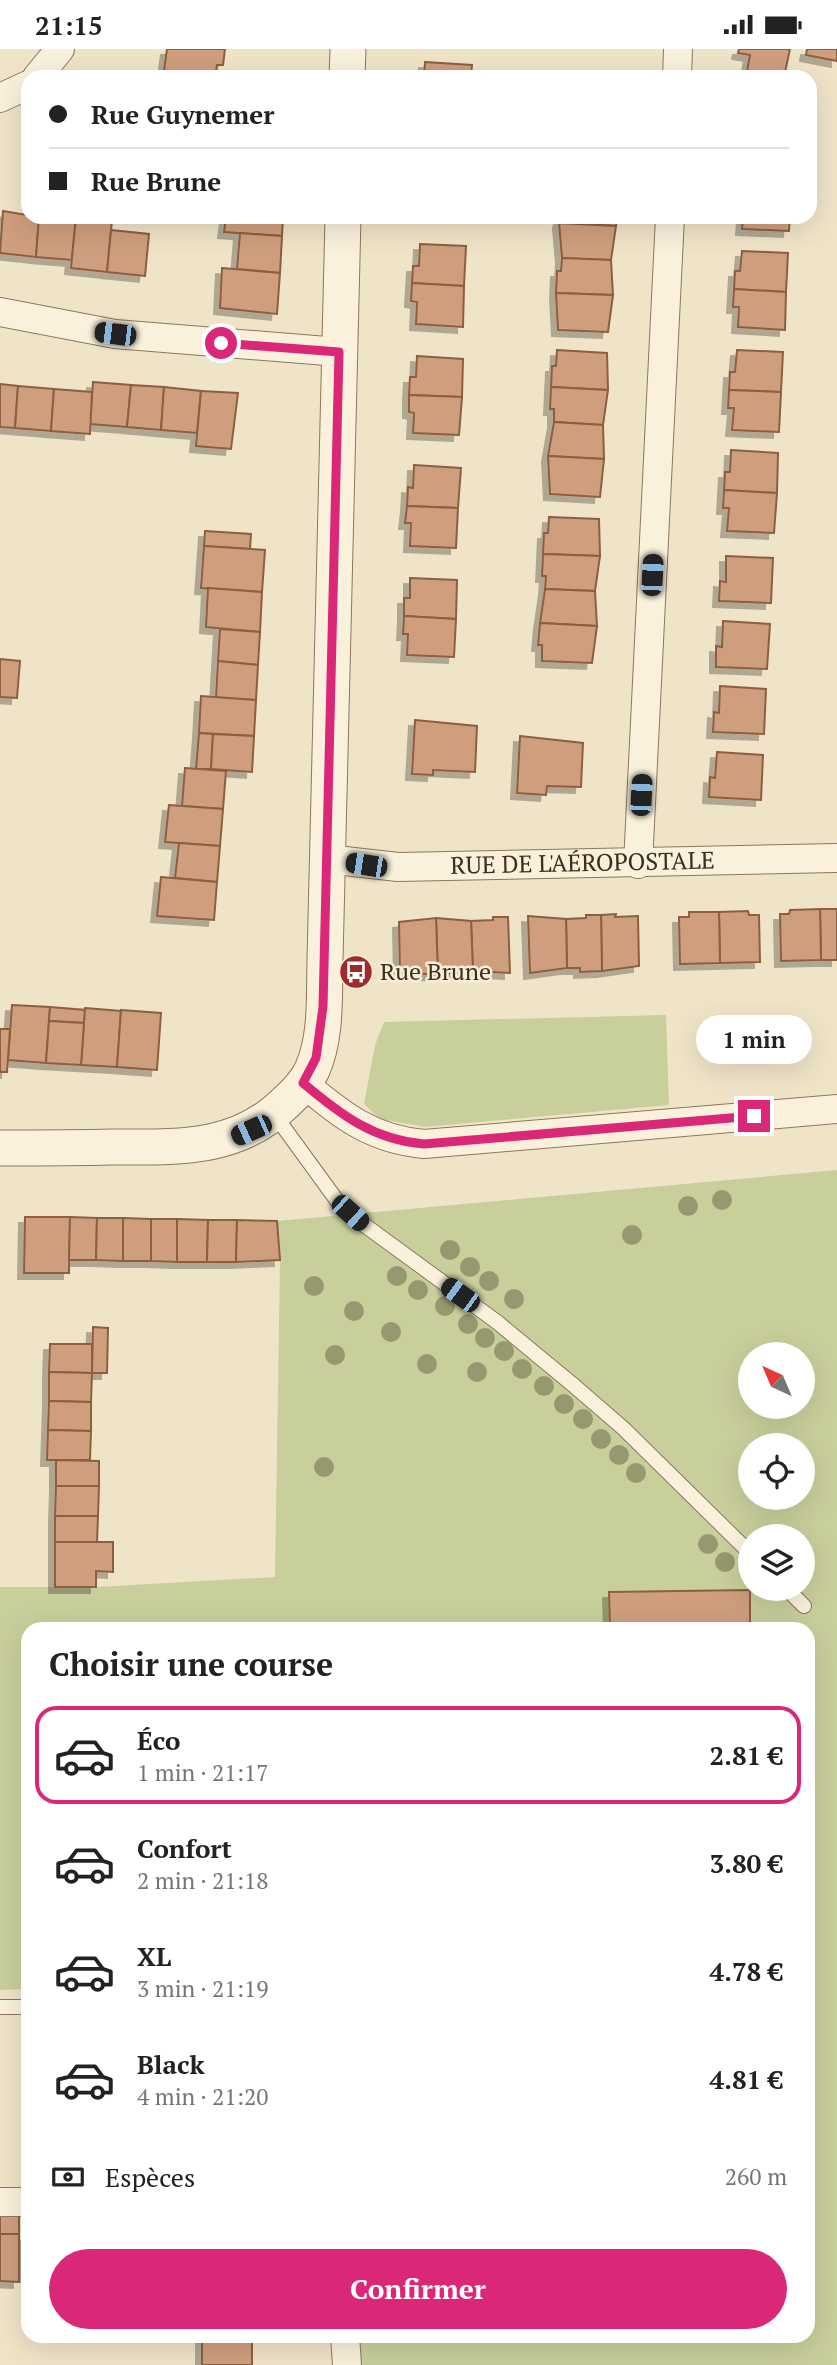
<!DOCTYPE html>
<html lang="fr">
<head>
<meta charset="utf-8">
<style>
	:root { --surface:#fff; --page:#f6f6f6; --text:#222; --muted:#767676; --line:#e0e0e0; --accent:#db2777 }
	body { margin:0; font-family:"PT Serif",serif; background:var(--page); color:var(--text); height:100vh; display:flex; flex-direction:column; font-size:26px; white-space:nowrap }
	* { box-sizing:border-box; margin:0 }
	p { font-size:23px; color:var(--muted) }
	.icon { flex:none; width:38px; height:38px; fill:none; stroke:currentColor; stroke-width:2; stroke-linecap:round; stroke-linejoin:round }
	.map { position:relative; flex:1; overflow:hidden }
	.sheet { position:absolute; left:21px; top:1573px; width:794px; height:721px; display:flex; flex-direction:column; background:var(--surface); border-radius:21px; box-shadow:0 7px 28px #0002 }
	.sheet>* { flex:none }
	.guide { position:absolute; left:21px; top:21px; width:796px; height:154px; border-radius:21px; box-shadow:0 7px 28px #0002; display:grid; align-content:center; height:154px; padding:0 28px; background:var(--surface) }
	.needle { width:46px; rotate:316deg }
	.controls { position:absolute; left:738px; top:1293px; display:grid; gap:14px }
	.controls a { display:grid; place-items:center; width:77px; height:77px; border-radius:50%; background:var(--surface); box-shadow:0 7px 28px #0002; font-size:35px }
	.end { position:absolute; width:32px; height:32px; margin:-16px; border:9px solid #db2777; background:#fff; box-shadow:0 0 0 4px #fff }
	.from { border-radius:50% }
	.bubble { position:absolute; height:49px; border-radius:24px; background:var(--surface); box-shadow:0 7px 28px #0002; font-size:23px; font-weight:700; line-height:49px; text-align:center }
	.car { position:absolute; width:21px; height:42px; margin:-21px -10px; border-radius:9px; box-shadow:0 0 5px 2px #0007; background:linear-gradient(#222 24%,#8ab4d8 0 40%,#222 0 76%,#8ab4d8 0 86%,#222 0) }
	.guide b { display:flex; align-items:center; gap:24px; height:66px; font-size:26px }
	.guide b+b { border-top:2px solid var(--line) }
	.guide i { width:18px; height:18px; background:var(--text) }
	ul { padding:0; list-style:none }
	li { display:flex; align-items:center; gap:21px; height:98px; margin:0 14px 10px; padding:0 14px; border:4px solid transparent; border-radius:21px }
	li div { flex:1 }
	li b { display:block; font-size:26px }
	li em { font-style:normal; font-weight:700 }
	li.current { border-color:var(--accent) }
	li>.icon { width:63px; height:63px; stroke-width:1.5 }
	h2 { padding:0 28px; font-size:32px; line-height:84px }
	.pay { display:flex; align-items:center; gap:18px; height:77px; padding:0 28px; font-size:26px }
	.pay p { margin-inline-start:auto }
	.action { display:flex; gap:14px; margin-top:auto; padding:14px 28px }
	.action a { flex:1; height:80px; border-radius:42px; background:var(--accent); color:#fff; font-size:28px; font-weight:700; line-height:80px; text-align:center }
	.status { display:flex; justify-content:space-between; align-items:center; height:49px; padding:0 35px; background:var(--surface); direction:ltr }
	.status svg { height:19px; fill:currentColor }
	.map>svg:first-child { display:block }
	.green { fill:#c9cf9b; fill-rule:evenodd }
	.building { fill:#cf9f7d; stroke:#8d5f41; stroke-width:2; filter:url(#shadow) }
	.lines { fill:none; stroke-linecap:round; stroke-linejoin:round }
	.service-casing { stroke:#8d765c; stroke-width:16 }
	.minor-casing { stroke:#8d765c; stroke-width:30 }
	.tertiary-casing { stroke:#8d765c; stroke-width:37 }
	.service { stroke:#faf1dc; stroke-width:14 }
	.minor { stroke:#faf1dc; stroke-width:28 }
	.tertiary { stroke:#faf1dc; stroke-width:35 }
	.tree { fill:#96986f }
	.route { stroke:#db2777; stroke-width:9 }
	.labels { text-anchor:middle; stroke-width:5; stroke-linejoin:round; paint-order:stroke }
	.street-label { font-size:24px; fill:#3d2e20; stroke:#f7eed8 }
	.poi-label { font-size:24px; fill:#3d2e20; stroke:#f7eed8; text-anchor:start }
</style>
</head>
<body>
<div class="status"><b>21:15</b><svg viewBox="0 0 49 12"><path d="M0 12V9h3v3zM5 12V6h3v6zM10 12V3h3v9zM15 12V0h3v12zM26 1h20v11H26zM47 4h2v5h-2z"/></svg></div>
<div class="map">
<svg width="837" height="2316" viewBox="0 0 837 2316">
	<defs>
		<filter id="shadow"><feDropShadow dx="-6" dy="6" stdDeviation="0" flood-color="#0004"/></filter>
	</defs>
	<rect width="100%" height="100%" fill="#f0e4c8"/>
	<g class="green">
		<polygon points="666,966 669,1056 425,1078 380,1070 364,1055 375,996 384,973"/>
		<path d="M837,1121V2316H358L356,2287H808V1580H28V1940L0,1941V1538H96L275,1528L280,1211L277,1172ZM751,1306H803V1358H751ZM751,1396H803V1449H751ZM751,1488H803V1540H751Z"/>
	</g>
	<g class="building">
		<polygon points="167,0 225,0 223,16 217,16 215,28 163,28"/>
		<polygon points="739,0 790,0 784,28 747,22 750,6 738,4"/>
		<polygon points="807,0 837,0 837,12 806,6"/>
		<polygon points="425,13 472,16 471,28 424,28"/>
		<polygon points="3,162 39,168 36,208 0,204"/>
		<polygon points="39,168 76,168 72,211 36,208"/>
		<polygon points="76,168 112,171 107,223 71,219"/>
		<polygon points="226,168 283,168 282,187 224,183"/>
		<polygon points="560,168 617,168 616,177 559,174"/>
		<polygon points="743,168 790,168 789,182 742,180"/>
		<polygon points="559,174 616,177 611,211 562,209"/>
		<polygon points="111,181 149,185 145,227 107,223"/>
		<polygon points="240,184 282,187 280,224 237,220"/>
		<polygon points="420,195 466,197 464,237 412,234 413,217 419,217"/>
		<polygon points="742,202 788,204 786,243 734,240 735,222 740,222"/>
		<polygon points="562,209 611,211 613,246 556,244 557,222 561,222"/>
		<polygon points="222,219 280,224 277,265 220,259"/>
		<polygon points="412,234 464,237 463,278 416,275 417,253 411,252"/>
		<polygon points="734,240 786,243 785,281 738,278 739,258 733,258"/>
		<polygon points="556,244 613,246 608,283 558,281"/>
		<polygon points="557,301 607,304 608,341 551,338 552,317 556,317"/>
		<polygon points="737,301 783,303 781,343 729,341 730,323 735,323"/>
		<polygon points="417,307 463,310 462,348 409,346 410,328 416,328"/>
		<polygon points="93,333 131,336 127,378 90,375"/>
		<polygon points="0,335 18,337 15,379 0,378"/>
		<polygon points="131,336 164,338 161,381 127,378"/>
		<polygon points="18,337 54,340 51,382 15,379"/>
		<polygon points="164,338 201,342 197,384 161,381"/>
		<polygon points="551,338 608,341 603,376 554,373 554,360 550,360"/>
		<polygon points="54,340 92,343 90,385 51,382"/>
		<polygon points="729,341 781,343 779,383 732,381 734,359 728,359"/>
		<polygon points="201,342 238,344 231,400 196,397"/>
		<polygon points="409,346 462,348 459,386 413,384 414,364 409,363"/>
		<polygon points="554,373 603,376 604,410 548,407"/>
		<polygon points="731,401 778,404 777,444 724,441 725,423 730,423"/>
		<polygon points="548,407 604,410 600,448 550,445"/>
		<polygon points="414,416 461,419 458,459 407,457 408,438 413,439"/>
		<polygon points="724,441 777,444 774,484 727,482 729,459 723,459"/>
		<polygon points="407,457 458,459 456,499 410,497 411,474 405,474"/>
		<polygon points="549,468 599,470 600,507 543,505 544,484 548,484"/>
		<polygon points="205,482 251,485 250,500 204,497"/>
		<polygon points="204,497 265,501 262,543 201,539"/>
		<polygon points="543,505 600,507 595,542 545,540 546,527 542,527"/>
		<polygon points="726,507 773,509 771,554 719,552 720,532 726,533"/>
		<polygon points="410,529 457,531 456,570 404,567 404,549 410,549"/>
		<polygon points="208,539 262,543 260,583 206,578"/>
		<polygon points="545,540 595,542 597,577 540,574"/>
		<polygon points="404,567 456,570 454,608 407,606 408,585 403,585"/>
		<polygon points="723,572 770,575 767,620 716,618 716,597 722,598"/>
		<polygon points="540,574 597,577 592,614 542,612 542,596 538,596"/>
		<polygon points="220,580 260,583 258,616 218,612"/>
		<polygon points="0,610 20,612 17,649 0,648"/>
		<polygon points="218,612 258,616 256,651 216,649"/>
		<polygon points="720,637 766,640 764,685 713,683 714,663 719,664"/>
		<polygon points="201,647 256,651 254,687 199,684"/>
		<polygon points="415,671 477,677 475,723 433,721 433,726 412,725"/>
		<polygon points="199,684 213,685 211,720 196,720"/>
		<polygon points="213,685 254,687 252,723 211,720"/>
		<polygon points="520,687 583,694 581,738 547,737 546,746 517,744"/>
		<polygon points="717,703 763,706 761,751 709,748 710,728 715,729"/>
		<polygon points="185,719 226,722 223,760 182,757"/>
		<polygon points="169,756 223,760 220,797 165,793"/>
		<polygon points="179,794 220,797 217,833 175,829"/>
		<polygon points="161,828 217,833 214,871 157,867"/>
		<polygon points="820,860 837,860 837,911 821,911"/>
		<polygon points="820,860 821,911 781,912 780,865 789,865 790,861"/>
		<polygon points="748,862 749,866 759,866 760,913 720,914 719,863"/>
		<polygon points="689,863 719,863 720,914 680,915 679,868 689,868"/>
		<polygon points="616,865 615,868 638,867 639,917 602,922 601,866"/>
		<polygon points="586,866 601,866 602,922 580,923 580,919 567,919 566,870 586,869"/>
		<polygon points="528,867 566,870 567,919 530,924"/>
		<polygon points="493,868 508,868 510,924 473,922 471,872 493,871"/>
		<polygon points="436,869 471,872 473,922 438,926"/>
		<polygon points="436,869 438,926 400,923 399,873"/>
		<polygon points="12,956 50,958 46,1014 8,1011"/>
		<polygon points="50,958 86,961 84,974 49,972"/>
		<polygon points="85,959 121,962 117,1018 81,1016"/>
		<polygon points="121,961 161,964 157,1021 117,1018"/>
		<polygon points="49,972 84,974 81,1016 46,1014"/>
		<polygon points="0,980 10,980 7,1023 0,1023"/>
		<polygon points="25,1168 70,1168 69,1224 24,1224"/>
		<polygon points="70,1168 97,1169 96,1211 69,1211"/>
		<polygon points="97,1169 123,1169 123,1212 96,1211"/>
		<polygon points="123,1169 151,1170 151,1212 123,1212"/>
		<polygon points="151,1170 177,1170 177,1213 151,1212"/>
		<polygon points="177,1170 208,1171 207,1213 177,1213"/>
		<polygon points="208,1171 237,1171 236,1213 207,1213"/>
		<polygon points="237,1171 277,1172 280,1211 236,1213"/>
		<polygon points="93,1278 108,1279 107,1324 92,1324"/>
		<polygon points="50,1295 92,1295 92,1324 49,1323"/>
		<polygon points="49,1323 92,1324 91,1353 49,1352"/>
		<polygon points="49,1352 91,1353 91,1382 48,1381"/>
		<polygon points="48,1381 91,1382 90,1411 47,1411"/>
		<polygon points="56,1411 99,1412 99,1437 56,1437"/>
		<polygon points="56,1437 99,1437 98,1467 55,1467"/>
		<polygon points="55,1467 98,1467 97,1493 55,1493"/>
		<polygon points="55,1493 113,1493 113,1523 96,1522 96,1538 55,1538"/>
		<polygon points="750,1541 750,1580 610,1580 609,1543"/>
		<polygon points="0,2165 19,2166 19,2185 0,2185"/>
		<polygon points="0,2185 19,2185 19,2233 0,2232"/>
		<polygon points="23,2186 28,2186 28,2227 22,2227"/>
		<rect x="202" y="2287" width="50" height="29"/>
	</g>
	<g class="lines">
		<g class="service-casing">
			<g id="service">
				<polyline points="274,1065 338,1153 363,1175 497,1273 572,1335 623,1379 751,1505"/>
				<polyline points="787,1540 804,1557"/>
				<polyline points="0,1958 28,1958"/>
			</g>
		</g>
		<g class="minor-casing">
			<g id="minor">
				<polyline points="37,28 60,0"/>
				<polyline points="677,28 678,0"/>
				<polyline points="0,49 28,36"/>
				<polyline points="0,263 115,285 339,303"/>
				<path id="s1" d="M327,810L398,818L837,809"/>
				<polyline points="638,815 670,168"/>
				<path d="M303,1034C343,1067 371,1090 424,1095L837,1060"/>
				<polyline points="0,2153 28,2153"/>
				<polyline points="345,2287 347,2316"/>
			</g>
		</g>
		<g class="tertiary-casing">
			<g id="tertiary">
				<polyline points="347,28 348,0"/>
				<path d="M0,1099C37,1099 74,1099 112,1098C176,1098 236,1102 285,1054C295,1045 306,1034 312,1021C327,988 324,946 325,911L343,168"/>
			</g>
		</g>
		<use href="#service" class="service"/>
		<use href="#minor" class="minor"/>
		<use href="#tertiary" class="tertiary"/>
	</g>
	<g class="tree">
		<circle cx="722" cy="1151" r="10"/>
		<circle cx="688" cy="1157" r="10"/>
		<circle cx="632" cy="1186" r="10"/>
		<circle cx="450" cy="1201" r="10"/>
		<circle cx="470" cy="1218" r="10"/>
		<circle cx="397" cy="1227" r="10"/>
		<circle cx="489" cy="1232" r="10"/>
		<circle cx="314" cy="1237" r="10"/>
		<circle cx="418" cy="1241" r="10"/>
		<circle cx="514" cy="1250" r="10"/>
		<circle cx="445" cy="1257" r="10"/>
		<circle cx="354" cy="1262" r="10"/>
		<circle cx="468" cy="1275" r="10"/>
		<circle cx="391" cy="1283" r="10"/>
		<circle cx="485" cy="1289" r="10"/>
		<circle cx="504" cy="1302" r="10"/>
		<circle cx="335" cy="1306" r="10"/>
		<circle cx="427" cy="1315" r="10"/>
		<circle cx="522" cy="1320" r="10"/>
		<circle cx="477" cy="1323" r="10"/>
		<circle cx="544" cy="1337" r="10"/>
		<circle cx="564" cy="1355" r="10"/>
		<circle cx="583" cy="1370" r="10"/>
		<circle cx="601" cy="1390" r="10"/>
		<circle cx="619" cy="1406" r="10"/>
		<circle cx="324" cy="1418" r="10"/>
		<circle cx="636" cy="1424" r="10"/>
		<circle cx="708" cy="1495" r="10"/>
		<circle cx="725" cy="1513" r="10"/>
	</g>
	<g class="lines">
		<path class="route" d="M221,294L339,303L323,958L316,1009L303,1034C341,1066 374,1091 424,1095L754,1067"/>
	</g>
	<defs>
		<g id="bus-disc" transform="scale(1.75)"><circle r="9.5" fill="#9e2a2b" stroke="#f7eed8"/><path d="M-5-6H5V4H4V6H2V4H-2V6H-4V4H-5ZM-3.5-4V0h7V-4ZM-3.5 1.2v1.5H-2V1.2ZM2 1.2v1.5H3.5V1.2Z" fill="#fff"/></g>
	</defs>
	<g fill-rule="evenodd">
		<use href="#bus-disc" x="356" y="923"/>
	</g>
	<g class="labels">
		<g class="street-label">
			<text dy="8" stroke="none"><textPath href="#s1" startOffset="256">RUE DE L'AÉROPOSTALE</textPath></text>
		</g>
		<g class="poi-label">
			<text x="380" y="931">Rue Brune</text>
		</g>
	</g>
</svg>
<div class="controls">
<a><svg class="needle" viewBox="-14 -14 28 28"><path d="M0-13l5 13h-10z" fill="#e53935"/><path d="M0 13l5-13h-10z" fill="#767676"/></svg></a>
<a><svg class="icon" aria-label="locate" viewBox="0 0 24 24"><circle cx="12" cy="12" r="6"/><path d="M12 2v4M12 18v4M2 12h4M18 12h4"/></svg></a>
<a><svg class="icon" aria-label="layers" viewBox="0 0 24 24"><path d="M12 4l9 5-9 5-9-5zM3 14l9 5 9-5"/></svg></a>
</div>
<i class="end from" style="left:221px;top:294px"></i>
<i class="end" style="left:754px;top:1067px"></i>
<div class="bubble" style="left:696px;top:966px;width:116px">1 min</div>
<i class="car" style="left:115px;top:285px;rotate:277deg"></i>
<i class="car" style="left:652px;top:526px;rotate:3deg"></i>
<i class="car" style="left:641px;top:746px;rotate:3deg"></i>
<i class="car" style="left:366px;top:816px;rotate:279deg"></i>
<i class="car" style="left:251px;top:1081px;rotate:246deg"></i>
<i class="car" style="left:350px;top:1164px;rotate:132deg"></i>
<i class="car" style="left:460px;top:1246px;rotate:306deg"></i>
<div class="guide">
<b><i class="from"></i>Rue Guynemer</b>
<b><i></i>Rue Brune</b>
</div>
<section class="sheet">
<h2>Choisir une course</h2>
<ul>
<li class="current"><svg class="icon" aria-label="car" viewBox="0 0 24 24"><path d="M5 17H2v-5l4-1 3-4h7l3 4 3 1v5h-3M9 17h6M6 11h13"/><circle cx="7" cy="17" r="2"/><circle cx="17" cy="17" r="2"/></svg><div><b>Éco</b><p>1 min · 21:17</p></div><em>2.81 €</em></li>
<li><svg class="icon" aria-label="car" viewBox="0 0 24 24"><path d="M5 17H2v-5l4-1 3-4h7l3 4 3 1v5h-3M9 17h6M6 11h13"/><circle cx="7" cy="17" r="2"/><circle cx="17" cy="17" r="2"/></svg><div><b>Confort</b><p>2 min · 21:18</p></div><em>3.80 €</em></li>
<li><svg class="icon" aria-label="car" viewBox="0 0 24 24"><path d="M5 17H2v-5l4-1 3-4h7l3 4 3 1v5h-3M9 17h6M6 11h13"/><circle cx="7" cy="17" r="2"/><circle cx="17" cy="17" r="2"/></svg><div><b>XL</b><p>3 min · 21:19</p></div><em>4.78 €</em></li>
<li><svg class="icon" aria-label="car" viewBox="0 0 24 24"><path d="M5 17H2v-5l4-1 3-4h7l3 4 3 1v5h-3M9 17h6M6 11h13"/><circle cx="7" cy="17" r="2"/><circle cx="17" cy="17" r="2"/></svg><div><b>Black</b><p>4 min · 21:20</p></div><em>4.81 €</em></li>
</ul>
<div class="pay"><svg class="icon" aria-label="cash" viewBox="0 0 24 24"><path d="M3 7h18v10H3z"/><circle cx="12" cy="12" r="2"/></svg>Espèces<p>260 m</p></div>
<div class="action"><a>Confirmer</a></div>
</section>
</div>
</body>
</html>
